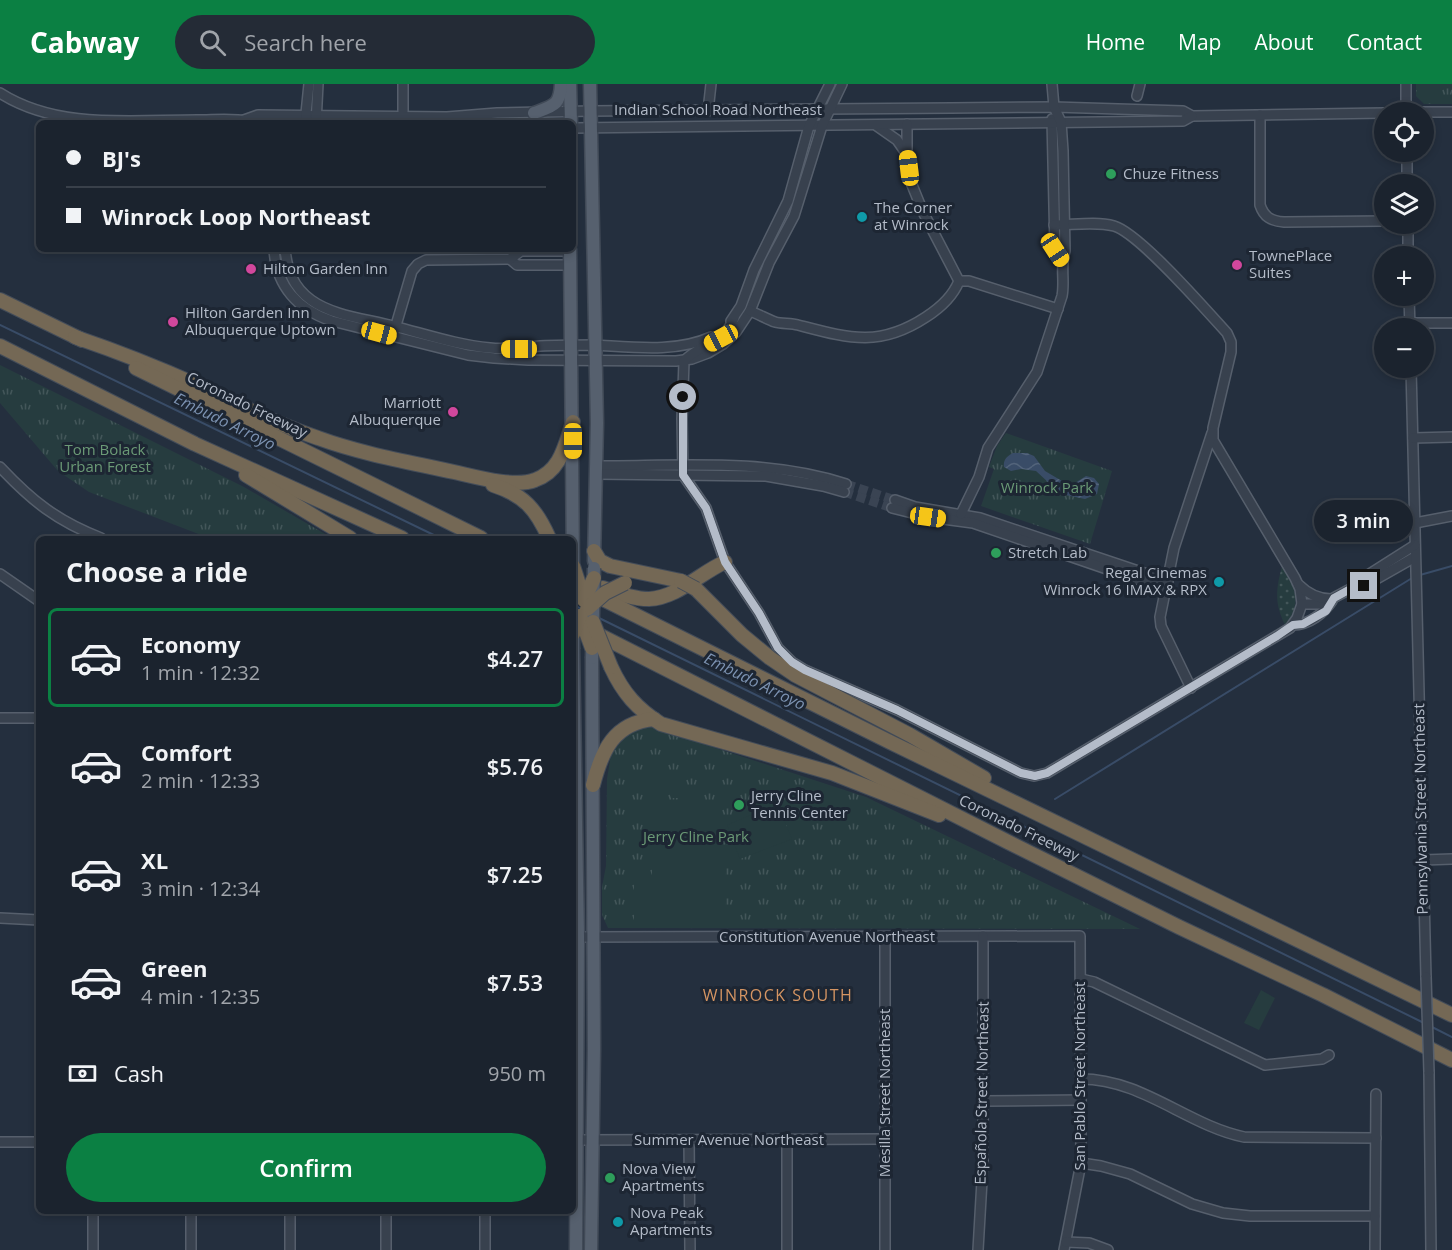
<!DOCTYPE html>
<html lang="en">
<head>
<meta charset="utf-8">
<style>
	:root { --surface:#1b232e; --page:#242b36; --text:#f1f3f6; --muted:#a0a4aa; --line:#39404a; --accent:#0b8043 }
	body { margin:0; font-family:"Open Sans",sans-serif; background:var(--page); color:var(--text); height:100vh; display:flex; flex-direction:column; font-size:22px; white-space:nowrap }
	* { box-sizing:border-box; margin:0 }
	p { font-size:20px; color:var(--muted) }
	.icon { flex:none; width:33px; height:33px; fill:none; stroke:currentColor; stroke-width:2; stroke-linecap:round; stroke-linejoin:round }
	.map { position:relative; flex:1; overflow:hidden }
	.details { position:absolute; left:36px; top:452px; width:540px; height:678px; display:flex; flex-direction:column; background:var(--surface); border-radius:9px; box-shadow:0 3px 9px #0003,0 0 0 2px var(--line) }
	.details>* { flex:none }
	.top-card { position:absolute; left:36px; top:36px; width:540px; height:132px; border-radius:9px; box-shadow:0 3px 9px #0003,0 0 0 2px var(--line); display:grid; align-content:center; height:132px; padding:0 30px; background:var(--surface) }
	.buttons { position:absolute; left:1374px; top:18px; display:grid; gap:12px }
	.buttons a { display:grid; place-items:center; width:60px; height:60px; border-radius:50%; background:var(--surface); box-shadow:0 3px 9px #0003,0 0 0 2px var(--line); font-size:30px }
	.end { position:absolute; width:27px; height:27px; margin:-14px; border:8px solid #b4bcc9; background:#111; box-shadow:0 0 0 3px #111 }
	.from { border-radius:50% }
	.bubble { position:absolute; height:42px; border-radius:21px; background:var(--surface); box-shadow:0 3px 9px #0003,0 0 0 2px var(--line); font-size:20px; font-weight:600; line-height:42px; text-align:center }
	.car { position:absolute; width:18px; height:36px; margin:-18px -9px; border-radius:8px; box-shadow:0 0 4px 2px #0007; background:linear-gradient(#f5c518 24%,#345 0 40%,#f5c518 0 76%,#345 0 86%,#f5c518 0) }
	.top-card b { display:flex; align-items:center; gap:21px; height:57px; font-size:22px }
	.top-card b+b { border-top:2px solid var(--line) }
	.top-card i { width:15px; height:15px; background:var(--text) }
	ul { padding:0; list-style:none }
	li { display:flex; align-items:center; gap:18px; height:99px; margin:0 12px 9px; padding:0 18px; border:3px solid transparent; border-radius:9px }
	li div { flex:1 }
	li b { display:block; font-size:22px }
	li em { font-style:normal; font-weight:600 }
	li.current { border-color:var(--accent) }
	li>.icon { width:54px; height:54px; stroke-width:1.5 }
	h2 { padding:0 30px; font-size:27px; line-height:72px }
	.pay { display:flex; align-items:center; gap:15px; height:66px; padding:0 30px; font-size:22px }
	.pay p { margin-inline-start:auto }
	.primary-button { display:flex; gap:12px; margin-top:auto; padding:12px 30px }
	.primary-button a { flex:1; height:69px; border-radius:36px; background:var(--accent); color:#fff; font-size:24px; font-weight:600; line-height:69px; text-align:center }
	header { display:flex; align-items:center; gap:36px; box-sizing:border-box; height:84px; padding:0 30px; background:var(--accent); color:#fff }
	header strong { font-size:28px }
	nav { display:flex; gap:33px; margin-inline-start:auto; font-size:21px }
	.search { width:420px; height:54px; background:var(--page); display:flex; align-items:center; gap:15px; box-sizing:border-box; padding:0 21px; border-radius:33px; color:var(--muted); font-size:22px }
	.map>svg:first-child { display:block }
	.grass { fill:url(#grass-tufts) }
	.garden { fill:url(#garden-dots) }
	.pitch { fill:#263c3f }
	.water { fill:url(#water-waves) }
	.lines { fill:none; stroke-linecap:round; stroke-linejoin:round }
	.stream { stroke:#394c67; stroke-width:2 }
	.minor-tunnel { stroke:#3a4453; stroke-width:9; stroke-dasharray:9 4.5; stroke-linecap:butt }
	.minor-casing { stroke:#565f6c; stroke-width:12 }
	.major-casing { stroke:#414a57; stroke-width:15 }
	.highway-casing { stroke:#434c59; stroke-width:16 }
	.minor { stroke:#38414e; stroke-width:9 }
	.major { stroke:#56606e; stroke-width:12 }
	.highway { stroke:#746855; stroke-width:14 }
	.minor-bridge-casing { stroke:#565f6c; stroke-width:12; stroke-linecap:butt }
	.major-bridge-casing { stroke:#414a57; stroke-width:15; stroke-linecap:butt }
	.highway-bridge-casing { stroke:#434c59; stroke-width:16; stroke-linecap:butt }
	.minor-bridge { stroke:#38414e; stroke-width:9 }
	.major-bridge { stroke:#56606e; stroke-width:12 }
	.highway-bridge { stroke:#746855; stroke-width:14 }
	.route { stroke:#b4bcc9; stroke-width:8 }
	.leisure-dot { fill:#2e9e5b; stroke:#1d2633; stroke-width:2 }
	.culture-dot { fill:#0f9aa8; stroke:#1d2633; stroke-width:2 }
	.hotel-dot { fill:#d1479c; stroke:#1d2633; stroke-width:2 }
	.labels { text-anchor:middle; stroke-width:6; stroke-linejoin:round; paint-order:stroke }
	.street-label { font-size:15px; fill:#b4bcc9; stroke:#1d2633 }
	.poi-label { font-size:15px; fill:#b4bcc9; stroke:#1d2633; text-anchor:start }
	.park-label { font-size:15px; fill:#6b9a76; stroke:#1d2633 }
	.water-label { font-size:16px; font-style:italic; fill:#7c92b1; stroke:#1d2633 }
	.neighbourhood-label { font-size:16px; letter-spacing:1.5px; fill:#d59563; stroke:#1d2633 }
</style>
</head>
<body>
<header>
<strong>Cabway</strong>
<div class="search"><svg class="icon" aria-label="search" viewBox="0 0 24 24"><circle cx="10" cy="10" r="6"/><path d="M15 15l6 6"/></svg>Search here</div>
<nav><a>Home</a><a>Map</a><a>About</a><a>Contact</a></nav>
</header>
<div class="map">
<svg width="1452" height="1166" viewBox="0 0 1452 1166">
	<defs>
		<pattern id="grass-tufts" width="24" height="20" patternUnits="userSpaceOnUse" patternTransform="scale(1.5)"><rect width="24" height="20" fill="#263c3f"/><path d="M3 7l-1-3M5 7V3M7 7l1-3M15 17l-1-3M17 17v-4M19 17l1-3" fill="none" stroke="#435659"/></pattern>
		<pattern id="garden-dots" width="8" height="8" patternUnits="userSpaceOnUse" patternTransform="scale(1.5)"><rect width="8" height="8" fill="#263c3f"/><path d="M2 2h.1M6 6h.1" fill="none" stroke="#435659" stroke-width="1.8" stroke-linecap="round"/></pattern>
		<pattern id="water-waves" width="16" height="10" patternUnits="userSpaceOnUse" patternTransform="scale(1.5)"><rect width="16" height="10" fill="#394c67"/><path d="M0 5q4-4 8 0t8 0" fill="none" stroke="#53647b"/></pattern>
	</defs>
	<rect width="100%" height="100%" fill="#242f3e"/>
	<g class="grass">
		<polygon points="1416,0 1452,0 1452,20 1424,20 1416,12"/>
		<polygon points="0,281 244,403 332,454 209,454 89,408 58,387 0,319"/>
		<polygon points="1006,349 1112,387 1090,460 981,422 994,385 989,383 997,362"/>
		<polygon points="645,641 866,713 1140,845 608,844 602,831 602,803 606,782 607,695 611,670 628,649"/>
	</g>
	<path class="garden" d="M1282,482C1295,504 1303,519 1285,541C1274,519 1276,505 1282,482Z"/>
	<g class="pitch">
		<rect x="644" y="683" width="18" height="36"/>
		<rect x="671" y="690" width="11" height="24"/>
		<polygon points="777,720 792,755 740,775 727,741"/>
		<rect x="644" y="722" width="73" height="36"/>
		<polygon points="652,762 725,762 725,836 634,836 634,799 652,799"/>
		<polygon points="1261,906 1275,914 1259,946 1244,939"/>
	</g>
	<path class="water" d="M1013,369H1027L1034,372L1045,387L1067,400L1075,399L1086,392L1094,394L1099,400L1097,410L1085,415L1061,410L1036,387L1021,385L1011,387L1004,383C1003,376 1007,372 1013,369Z"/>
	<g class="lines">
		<g class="stream">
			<polyline points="0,241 440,454"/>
			<polyline points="1420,491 1452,482"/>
			<polyline points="573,520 581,525"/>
			<polyline points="597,533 1424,939"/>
			<polyline points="1055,715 1412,494"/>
			<polyline points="1432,943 1452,953"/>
		</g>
		<g class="minor-tunnel">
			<polyline points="846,400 895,416"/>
			<polyline points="844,408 892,424"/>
		</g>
		<g class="minor-casing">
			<g id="minor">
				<polyline points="403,0 403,39"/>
				<polyline points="1406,0 1406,28"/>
				<path d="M0,9C58,46 132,36 197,36C213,36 232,34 248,37"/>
				<polyline points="1137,12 1140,0"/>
				<polyline points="708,27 711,0"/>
				<polyline points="1394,28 1452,28"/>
				<path d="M1260,31V121C1264,133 1271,137 1284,138L1384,137"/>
				<polyline points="1052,35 1055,166 1062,176"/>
				<polyline points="244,36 258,31 447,33 497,29 590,27 951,24 1054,23 1183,27 1192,32 1384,29"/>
				<polyline points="305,39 309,0"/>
				<polyline points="316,39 318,0"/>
				<polyline points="877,42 897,56 906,69"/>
				<polyline points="573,44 1183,37 1192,32"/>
				<polyline points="1407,68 1407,100"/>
				<polyline points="1408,140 1408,172"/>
				<path d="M1054,141C1073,141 1096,137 1114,142C1139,149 1206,226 1227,249L1231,258V268L1213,344V356L1295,494L1300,505L1302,520"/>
				<path d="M274,165C276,202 298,226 332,237L468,271L494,274L528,276L676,277L692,275L708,269L723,260L736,248L750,227L769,179L794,132L822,42L842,0"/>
				<path d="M285,165C287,186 293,203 311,216C333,232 367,235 393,242C425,250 457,261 490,264C507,266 523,263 540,262C558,261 577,261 595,261C632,263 676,269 711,253"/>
				<polyline points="510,175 517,181 570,181"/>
				<polyline points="959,197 969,197 1058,225"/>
				<polyline points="1409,212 1410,244"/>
				<path d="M750,227C758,230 767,235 775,238C782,240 791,239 798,241C848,254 879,264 926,233C940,224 953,212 959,197L923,128L910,96L907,71V40"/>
				<path d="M734,234C726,258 700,260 684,277L682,335L683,391L706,424L725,478L759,529L778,564L792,578L805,586L897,626L1021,689L1034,692L1047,689L1290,544L1297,534L1302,520H1322L1354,503L1364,502L1415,473"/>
				<polyline points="731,237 741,222 754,186 788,117 809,42 830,0"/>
				<polyline points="1410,239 1452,239"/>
				<polyline points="394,248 412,187 418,180 426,176 510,175 521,167 570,167"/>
				<polyline points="1411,284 1426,893"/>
				<polyline points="1413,354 1452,353"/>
				<path d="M597,382C680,382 766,374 846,400"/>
				<path d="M0,383C32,417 57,437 101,454"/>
				<polyline points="597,390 766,392 823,402 844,408"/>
				<polyline points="895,416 915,423 980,434 1168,497"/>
				<polyline points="892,424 928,433 973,439 1165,505"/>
				<path d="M961,430L979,393L988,364L1037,288L1062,212C1065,197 1060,182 1065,167L1063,67L1061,38L1054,23L1052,0"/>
				<polyline points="1415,439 1452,432"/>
				<polyline points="0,490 39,517"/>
				<path d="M1299,501C1308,510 1318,515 1331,515"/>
				<polyline points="1354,503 1360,496 1415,461"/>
				<path d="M1293,541C1309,541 1324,529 1332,517"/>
				<polyline points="1191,604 1161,542 1160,533 1174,464 1212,349"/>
				<polyline points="0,634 39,634"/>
				<polyline points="1423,776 1452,775"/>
				<polyline points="0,834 39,836"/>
				<polyline points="574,853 1080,852 1081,1079 1064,1166"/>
				<polyline points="885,853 885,1166"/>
				<polyline points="1081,895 1094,898 1265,981 1322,975 1329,971"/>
				<polyline points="1429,988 1431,1166"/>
				<path d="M1081,995C1142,995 1187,1041 1244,1053L1376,1054"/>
				<polyline points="984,1017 1081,1016"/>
				<polyline points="573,1056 885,1055"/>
				<polyline points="689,1056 690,1166"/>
				<polyline points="0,1058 39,1058"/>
				<polyline points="1081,1079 1101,1082 1130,1090 1192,1120 1223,1129 1250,1132 1375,1132"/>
				<polyline points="191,1126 191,1166"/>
				<polyline points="290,1126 290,1166"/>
				<polyline points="386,1126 386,1166"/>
				<polyline points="485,1126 485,1166"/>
				<polyline points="1066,1158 1089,1159 1108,1166"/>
				<polyline points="93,1166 93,1126"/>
				<polyline points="787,1166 787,1056"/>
				<polyline points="978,1166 983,1079 983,852"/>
				<polyline points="1375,1166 1376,1010"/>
			</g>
		</g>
		<g class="major-casing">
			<g id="major">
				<polyline points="570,0 571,39"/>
				<polyline points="590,0 597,339 594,477"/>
				<path d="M534,29C553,22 560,22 561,0"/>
				<polyline points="570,165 573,482"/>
				<polyline points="573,565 578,853 576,1166"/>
				<polyline points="591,1166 594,965 592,574"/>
			</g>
		</g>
		<g class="highway-casing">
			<g id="highway">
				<polyline points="0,216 82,256"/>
				<path d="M75,253C116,267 157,283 197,301C237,320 276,340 318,354C362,370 409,378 454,388C476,393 515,404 535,396C561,387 565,361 573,338"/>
				<polyline points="0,262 195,360 402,454"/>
				<polyline points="136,284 481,454"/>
				<polyline points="246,391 350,454"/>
				<path d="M493,401C524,411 536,425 549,454"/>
				<polyline points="594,467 600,477 610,482 681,497"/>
				<path d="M603,504C617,509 634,515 649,515C677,514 700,489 725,478"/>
				<polyline points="696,505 742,551 770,574 795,591 910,651 984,694"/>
				<polyline points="591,509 890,658 1452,931"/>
				<polyline points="591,547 1008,758 1179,843 1323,911 1452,976"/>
				<path d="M611,583C623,609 637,625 661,640L832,689L939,731"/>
				<path d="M593,701C602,666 614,639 654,635"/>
			</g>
		</g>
		<use href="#minor" class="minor"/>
		<use href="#major" class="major"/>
		<use href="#highway" class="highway"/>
		<g class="minor-bridge-casing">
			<polyline id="minor-bridge" points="1426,893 1429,988"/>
		</g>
		<g class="major-bridge-casing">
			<g id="major-bridge">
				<polyline points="573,489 573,514"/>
				<polyline points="573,529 573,565"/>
				<polyline points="592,574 594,484"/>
			</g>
		</g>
		<g class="highway-bridge-casing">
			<g id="highway-bridge">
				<polyline points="573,482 584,516"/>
				<polyline points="681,497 696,505"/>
				<polyline points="584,516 594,494"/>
				<polyline points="587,525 605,509 625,499"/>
				<polyline points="580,532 592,564"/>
				<polyline points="593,538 611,583"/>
				<polyline points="573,550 580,532"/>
			</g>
		</g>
		<use href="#minor-bridge" class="minor-bridge"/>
		<use href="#major-bridge" class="major-bridge"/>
		<use href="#highway-bridge" class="highway-bridge"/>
	</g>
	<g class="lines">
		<polyline class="route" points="683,313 683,391 706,424 725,478 759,529 778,564 792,578 805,586 897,626 1021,689 1035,692 1047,689 1277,552 1293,541 1303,540 1326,527 1334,514 1354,503 1364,502"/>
	</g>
	<g class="leisure-dot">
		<circle cx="1111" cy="90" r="6"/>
		<circle cx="996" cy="469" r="6"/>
		<circle cx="739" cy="721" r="6"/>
		<circle cx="610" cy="1094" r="6"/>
	</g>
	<g class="culture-dot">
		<circle cx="862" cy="133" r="6"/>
		<circle cx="1219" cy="498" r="6"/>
		<circle cx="618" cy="1138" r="6"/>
	</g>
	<g class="hotel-dot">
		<circle cx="1237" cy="181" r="6"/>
		<circle cx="251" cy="185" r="6"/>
		<circle cx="173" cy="238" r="6"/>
		<circle cx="453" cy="328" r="6"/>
	</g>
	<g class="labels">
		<g class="street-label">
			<text x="718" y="31">Indian School Road Northeast</text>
			<text transform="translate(247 321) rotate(26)" y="5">Coronado Freeway</text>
			<text transform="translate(1421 725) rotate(-91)" y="5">Pennsylvania Street Northeast</text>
			<text transform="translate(1019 744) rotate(26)" y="5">Coronado Freeway</text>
			<text x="827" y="858">Constitution Avenue Northeast</text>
			<text transform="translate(1080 992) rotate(-90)" y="5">San Pablo Street Northeast</text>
			<text transform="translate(885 1009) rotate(-90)" y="5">Mesilla Street Northeast</text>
			<text transform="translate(982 1009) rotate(-89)" y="5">Española Street Northeast</text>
			<text x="729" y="1061">Summer Avenue Northeast</text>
		</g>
		<g class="poi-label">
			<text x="1123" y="95">Chuze Fitness</text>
			<text x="874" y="129">The Corner<tspan x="874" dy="17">at Winrock</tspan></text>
			<text x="1249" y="177">TownePlace<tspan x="1249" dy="17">Suites</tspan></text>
			<text x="263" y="190">Hilton Garden Inn</text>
			<text x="185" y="234">Hilton Garden Inn<tspan x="185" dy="17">Albuquerque Uptown</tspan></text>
			<text x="441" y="324" text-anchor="end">Marriott<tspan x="441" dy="17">Albuquerque</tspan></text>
			<text x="1008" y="474">Stretch Lab</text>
			<text x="1207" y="494" text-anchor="end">Regal Cinemas<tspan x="1207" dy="17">Winrock 16 IMAX &amp; RPX</tspan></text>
			<text x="751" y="717">Jerry Cline<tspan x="751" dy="17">Tennis Center</tspan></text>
			<text x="622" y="1090">Nova View<tspan x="622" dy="17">Apartments</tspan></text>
			<text x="630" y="1134">Nova Peak<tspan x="630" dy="17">Apartments</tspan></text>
		</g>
		<g class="park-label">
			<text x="105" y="371">Tom Bolack<tspan x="105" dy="17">Urban Forest</tspan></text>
			<text x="1047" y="409">Winrock Park</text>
			<text x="696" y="758">Jerry Cline Park</text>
		</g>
		<g class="water-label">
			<text transform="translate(225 337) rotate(26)" y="6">Embudo Arroyo</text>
			<text transform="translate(755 597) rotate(26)" y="6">Embudo Arroyo</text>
		</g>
		<g class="neighbourhood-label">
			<text x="778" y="917">WINROCK SOUTH</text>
		</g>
	</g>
</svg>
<div class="buttons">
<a><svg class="icon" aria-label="locate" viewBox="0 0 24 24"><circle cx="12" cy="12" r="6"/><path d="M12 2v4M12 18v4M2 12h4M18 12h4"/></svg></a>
<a><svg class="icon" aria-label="layers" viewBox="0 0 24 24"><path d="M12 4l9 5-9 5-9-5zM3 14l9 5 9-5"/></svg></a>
<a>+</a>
<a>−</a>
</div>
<i class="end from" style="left:683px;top:313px"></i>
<i class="end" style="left:1364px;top:502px"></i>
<div class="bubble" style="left:1314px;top:416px;width:99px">3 min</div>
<i class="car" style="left:909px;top:84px;rotate:353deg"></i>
<i class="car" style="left:1055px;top:166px;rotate:147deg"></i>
<i class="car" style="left:379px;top:249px;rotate:105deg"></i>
<i class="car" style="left:721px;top:254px;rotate:242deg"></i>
<i class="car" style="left:519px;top:265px;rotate:270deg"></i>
<i class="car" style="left:573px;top:357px;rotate:180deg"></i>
<i class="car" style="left:928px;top:433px;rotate:98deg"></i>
<div class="top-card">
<b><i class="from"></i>BJ's</b>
<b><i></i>Winrock Loop Northeast</b>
</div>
<section class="details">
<h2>Choose a ride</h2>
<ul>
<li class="current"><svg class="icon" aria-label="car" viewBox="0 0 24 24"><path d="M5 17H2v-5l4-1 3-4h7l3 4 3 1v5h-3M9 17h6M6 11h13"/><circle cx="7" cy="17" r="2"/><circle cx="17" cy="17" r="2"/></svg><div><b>Economy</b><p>1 min · 12:32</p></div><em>$4.27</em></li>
<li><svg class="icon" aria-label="car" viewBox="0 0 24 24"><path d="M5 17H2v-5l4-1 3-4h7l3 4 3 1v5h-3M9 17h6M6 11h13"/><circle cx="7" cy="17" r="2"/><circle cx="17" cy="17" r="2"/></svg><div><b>Comfort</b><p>2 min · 12:33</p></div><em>$5.76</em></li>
<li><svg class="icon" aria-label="car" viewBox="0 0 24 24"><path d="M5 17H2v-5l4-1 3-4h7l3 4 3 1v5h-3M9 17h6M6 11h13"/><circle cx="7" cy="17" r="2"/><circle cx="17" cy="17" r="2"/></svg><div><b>XL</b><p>3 min · 12:34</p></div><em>$7.25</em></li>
<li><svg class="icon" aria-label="car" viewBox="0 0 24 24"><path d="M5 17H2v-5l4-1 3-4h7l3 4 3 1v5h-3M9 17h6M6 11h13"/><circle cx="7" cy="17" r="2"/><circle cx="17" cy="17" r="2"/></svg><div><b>Green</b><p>4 min · 12:35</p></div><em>$7.53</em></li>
</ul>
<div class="pay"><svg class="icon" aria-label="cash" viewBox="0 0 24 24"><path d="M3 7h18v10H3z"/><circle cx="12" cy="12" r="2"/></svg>Cash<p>950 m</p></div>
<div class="primary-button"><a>Confirm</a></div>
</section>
</div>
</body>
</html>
